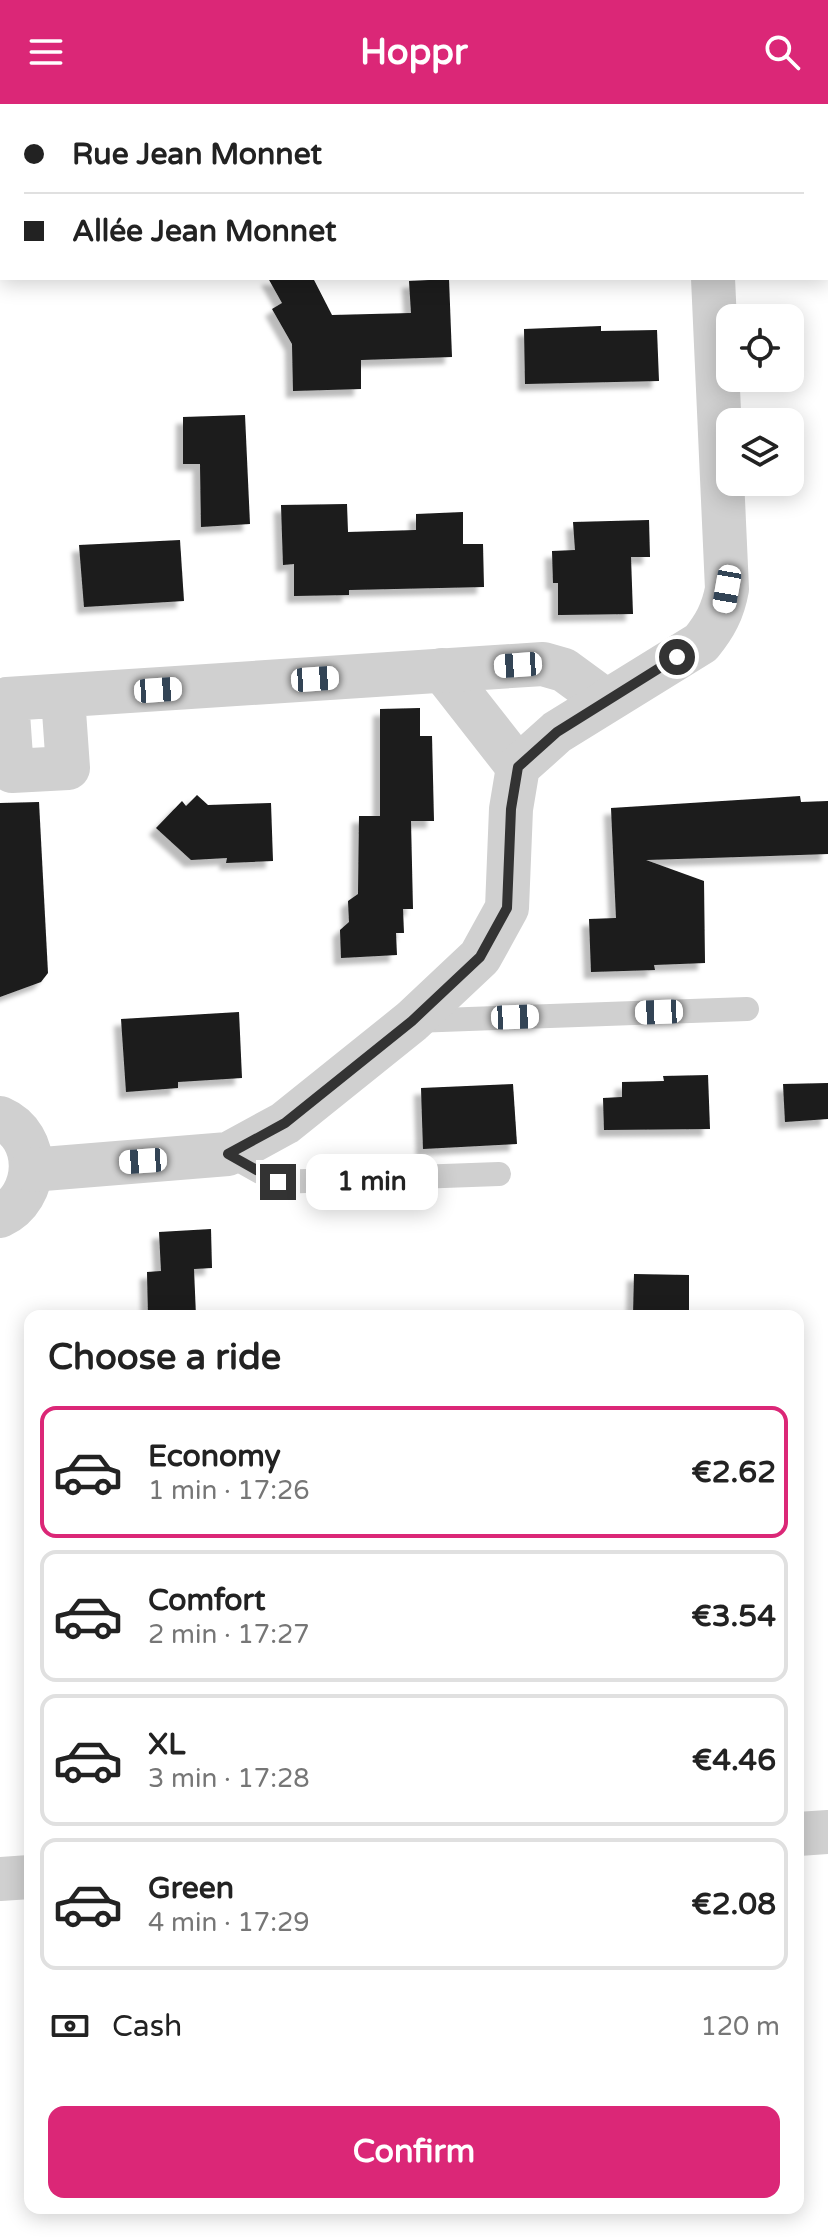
<!DOCTYPE html>
<html lang="en">
<head>
<meta charset="utf-8">
<style>
	:root { --surface:#fff; --page:#f2f2f2; --text:#222; --muted:#767676; --line:#e0e0e0; --accent:#db2777 }
	body { margin:0; font-family:"Varela Round",sans-serif; background:var(--page); color:var(--text); height:100vh; display:flex; flex-direction:column; font-size:30px; white-space:nowrap }
	* { box-sizing:border-box; margin:0 }
	p { font-size:26px; color:var(--muted) }
	.icon { flex:none; width:44px; height:44px; fill:none; stroke:currentColor; stroke-width:2; stroke-linecap:round; stroke-linejoin:round }
	.map { position:relative; flex:1; overflow:hidden }
	.side { position:absolute; left:24px; top:1206px; width:780px; height:904px; display:flex; flex-direction:column; background:var(--surface); border-radius:16px; box-shadow:0 4px 20px #0003 }
	.side>* { flex:none }
	.guide { position:absolute; left:0px; top:0px; width:828px; height:176px; box-shadow:0 4px 20px #0003; display:grid; align-content:center; height:176px; padding:0 24px; background:var(--surface) }
	.fabs { position:absolute; left:716px; top:200px; display:grid; gap:16px }
	.fabs a { display:grid; place-items:center; width:88px; height:88px; border-radius:16px; background:var(--surface); box-shadow:0 4px 20px #0003; font-size:40px }
	.end { position:absolute; width:36px; height:36px; margin:-18px; border:10px solid #333; background:#fff; box-shadow:0 0 0 4px #fff }
	.from { border-radius:50% }
	.bubble { position:absolute; height:56px; border-radius:16px; background:var(--surface); box-shadow:0 4px 20px #0003; font-size:26px; font-weight:700; line-height:56px; text-align:center }
	.car { position:absolute; width:24px; height:48px; margin:-24px -12px; border-radius:10px; box-shadow:0 0 6px 2px #0007; background:linear-gradient(#fff 24%,#345 0 40%,#fff 0 76%,#345 0 86%,#fff 0) }
	.guide b { display:flex; align-items:center; gap:28px; height:76px; font-size:30px }
	.guide b+b { border-top:2px solid var(--line) }
	.guide i { width:20px; height:20px; background:var(--text) }
	ul { padding:0; list-style:none }
	li { display:flex; align-items:center; gap:24px; height:132px; margin:0 16px 12px; padding:0 8px; border:4px solid var(--line); border-radius:16px }
	li div { flex:1 }
	li b { display:block; font-size:30px }
	li em { font-style:normal; font-weight:700 }
	li.active { border-color:var(--accent) }
	li>.icon { width:72px; height:72px; stroke-width:1.5 }
	h2 { padding:0 24px; font-size:36px; line-height:96px }
	.pay { display:flex; align-items:center; gap:20px; height:88px; padding:0 24px; font-size:30px }
	.pay p { margin-inline-start:auto }
	.button { display:flex; gap:16px; margin-top:auto; padding:16px 24px }
	.button a { flex:1; height:92px; border-radius:16px; background:var(--accent); color:#fff; font-size:32px; font-weight:700; line-height:92px; text-align:center }
	header { display:flex; justify-content:space-between; align-items:center; height:104px; padding:0 24px; background:var(--accent); color:#fff; font-size:36px; font-weight:700 }
	.map>svg:first-child { display:block }
	.building { fill:#1a1a1a; filter:url(#shadow) }
	.lines { fill:none; stroke-linecap:round; stroke-linejoin:round }
	.service { stroke:#d0d0d0; stroke-width:24 }
	.minor { stroke:#d0d0d0; stroke-width:44 }
	.tertiary { stroke:#d0d0d0; stroke-width:44 }
	.route { stroke:#333; stroke-width:10 }
</style>
</head>
<body>
<header><svg class="icon" aria-label="menu" viewBox="0 0 24 24"><path d="M4 6h16M4 12h16M4 18h16"/></svg>Hoppr<svg class="icon" aria-label="search" viewBox="0 0 24 24"><circle cx="10" cy="10" r="6"/><path d="M15 15l6 6"/></svg></header>
<div class="map">
<svg width="828" height="2135" viewBox="0 0 828 2135">
	<defs>
		<filter id="shadow"><feDropShadow dx="-7" dy="7" stdDeviation="2" flood-color="#0004"/></filter>
	</defs>
	<rect width="100%" height="100%" fill="#fff"/>
	<g class="building">
		<polygon points="268,174 313,174 332,211 411,209 409,177 449,175 452,253 361,256 361,285 293,287 292,240 272,205 282,199"/>
		<polygon points="601,222 601,227 657,226 659,277 525,280 524,225"/>
		<polygon points="245,311 250,420 201,423 200,360 183,360 183,313"/>
		<polygon points="347,400 348,428 416,426 416,410 463,408 463,440 483,440 484,483 349,486 349,491 294,492 294,460 283,461 281,401"/>
		<polygon points="649,416 650,453 631,453 633,510 558,511 558,479 553,479 552,447 575,446 573,418"/>
		<polygon points="180,436 184,497 84,503 79,441"/>
		<polygon points="420,604 420,632 432,632 434,717 411,717 413,805 403,805 404,829 396,829 397,851 341,854 340,826 349,818 348,797 358,790 359,712 380,712 380,605"/>
		<polygon points="197,691 208,701 271,699 273,757 226,759 227,754 191,756 156,724 182,697 186,702"/>
		<polygon points="800,692 801,698 828,697 828,750 646,756 704,777 705,859 654,861 655,866 591,868 589,815 616,814 611,704"/>
		<polygon points="39,698 48,869 41,878 0,893 0,699"/>
		<polygon points="239,908 242,974 178,978 178,984 126,988 121,915"/>
		<polygon points="708,971 710,1025 604,1026 603,994 622,993 622,978 664,977 663,972"/>
		<polygon points="828,979 828,1015 785,1018 783,980"/>
		<polygon points="513,980 517,1040 423,1045 421,984"/>
		<polygon points="211,1125 212,1164 194,1165 196,1212 148,1212 147,1168 161,1167 159,1128"/>
		<polygon points="634,1170 689,1171 689,1212 633,1212"/>
	</g>
	<g class="lines">
		<g class="service">
			<polyline points="414,917 747,905"/>
			<polyline points="228,1050 278,1078 499,1070"/>
		</g>
		<g class="minor">
			<polyline points="748,2 765,0"/>
			<polyline points="0,89 2,89"/>
			<polyline points="442,566 518,663"/>
			<polyline points="63,593 68,664 12,667 7,595 543,560 564,566 605,596"/>
			<path d="M0,1014C42,1032 40,1093 0,1112"/>
			<path d="M31,1066L228,1050L285,1019L412,917L480,853L507,804L511,705L518,663L557,628L701,539C715,522 723,507 727,485L713,174"/>
		</g>
		<g class="tertiary">
			<polyline points="798,1730 828,1728"/>
			<polyline points="0,1775 30,1773"/>
		</g>
	</g>
	<g class="lines">
		<polyline class="route" points="278,1078 228,1050 285,1019 412,917 480,853 507,804 511,705 518,663 557,628 677,553"/>
	</g>
</svg>
<div class="fabs">
<a><svg class="icon" aria-label="locate" viewBox="0 0 24 24"><circle cx="12" cy="12" r="6"/><path d="M12 2v4M12 18v4M2 12h4M18 12h4"/></svg></a>
<a><svg class="icon" aria-label="layers" viewBox="0 0 24 24"><path d="M12 4l9 5-9 5-9-5zM3 14l9 5 9-5"/></svg></a>
</div>
<i class="end from" style="left:677px;top:553px"></i>
<i class="end" style="left:278px;top:1078px"></i>
<div class="bubble" style="left:306px;top:1050px;width:132px">1 min</div>
<i class="car" style="left:727px;top:485px;rotate:190deg"></i>
<i class="car" style="left:518px;top:561px;rotate:266deg"></i>
<i class="car" style="left:315px;top:575px;rotate:86deg"></i>
<i class="car" style="left:158px;top:586px;rotate:86deg"></i>
<i class="car" style="left:659px;top:908px;rotate:268deg"></i>
<i class="car" style="left:515px;top:913px;rotate:88deg"></i>
<i class="car" style="left:143px;top:1057px;rotate:266deg"></i>
<div class="guide">
<b><i class="from"></i>Rue Jean Monnet</b>
<b><i></i>Allée Jean Monnet</b>
</div>
<section class="side">
<h2>Choose a ride</h2>
<ul>
<li class="active"><svg class="icon" aria-label="car" viewBox="0 0 24 24"><path d="M5 17H2v-5l4-1 3-4h7l3 4 3 1v5h-3M9 17h6M6 11h13"/><circle cx="7" cy="17" r="2"/><circle cx="17" cy="17" r="2"/></svg><div><b>Economy</b><p>1 min · 17:26</p></div><em>€2.62</em></li>
<li><svg class="icon" aria-label="car" viewBox="0 0 24 24"><path d="M5 17H2v-5l4-1 3-4h7l3 4 3 1v5h-3M9 17h6M6 11h13"/><circle cx="7" cy="17" r="2"/><circle cx="17" cy="17" r="2"/></svg><div><b>Comfort</b><p>2 min · 17:27</p></div><em>€3.54</em></li>
<li><svg class="icon" aria-label="car" viewBox="0 0 24 24"><path d="M5 17H2v-5l4-1 3-4h7l3 4 3 1v5h-3M9 17h6M6 11h13"/><circle cx="7" cy="17" r="2"/><circle cx="17" cy="17" r="2"/></svg><div><b>XL</b><p>3 min · 17:28</p></div><em>€4.46</em></li>
<li><svg class="icon" aria-label="car" viewBox="0 0 24 24"><path d="M5 17H2v-5l4-1 3-4h7l3 4 3 1v5h-3M9 17h6M6 11h13"/><circle cx="7" cy="17" r="2"/><circle cx="17" cy="17" r="2"/></svg><div><b>Green</b><p>4 min · 17:29</p></div><em>€2.08</em></li>
</ul>
<div class="pay"><svg class="icon" aria-label="cash" viewBox="0 0 24 24"><path d="M3 7h18v10H3z"/><circle cx="12" cy="12" r="2"/></svg>Cash<p>120 m</p></div>
<div class="button"><a>Confirm</a></div>
</section>
</div>
</body>
</html>
